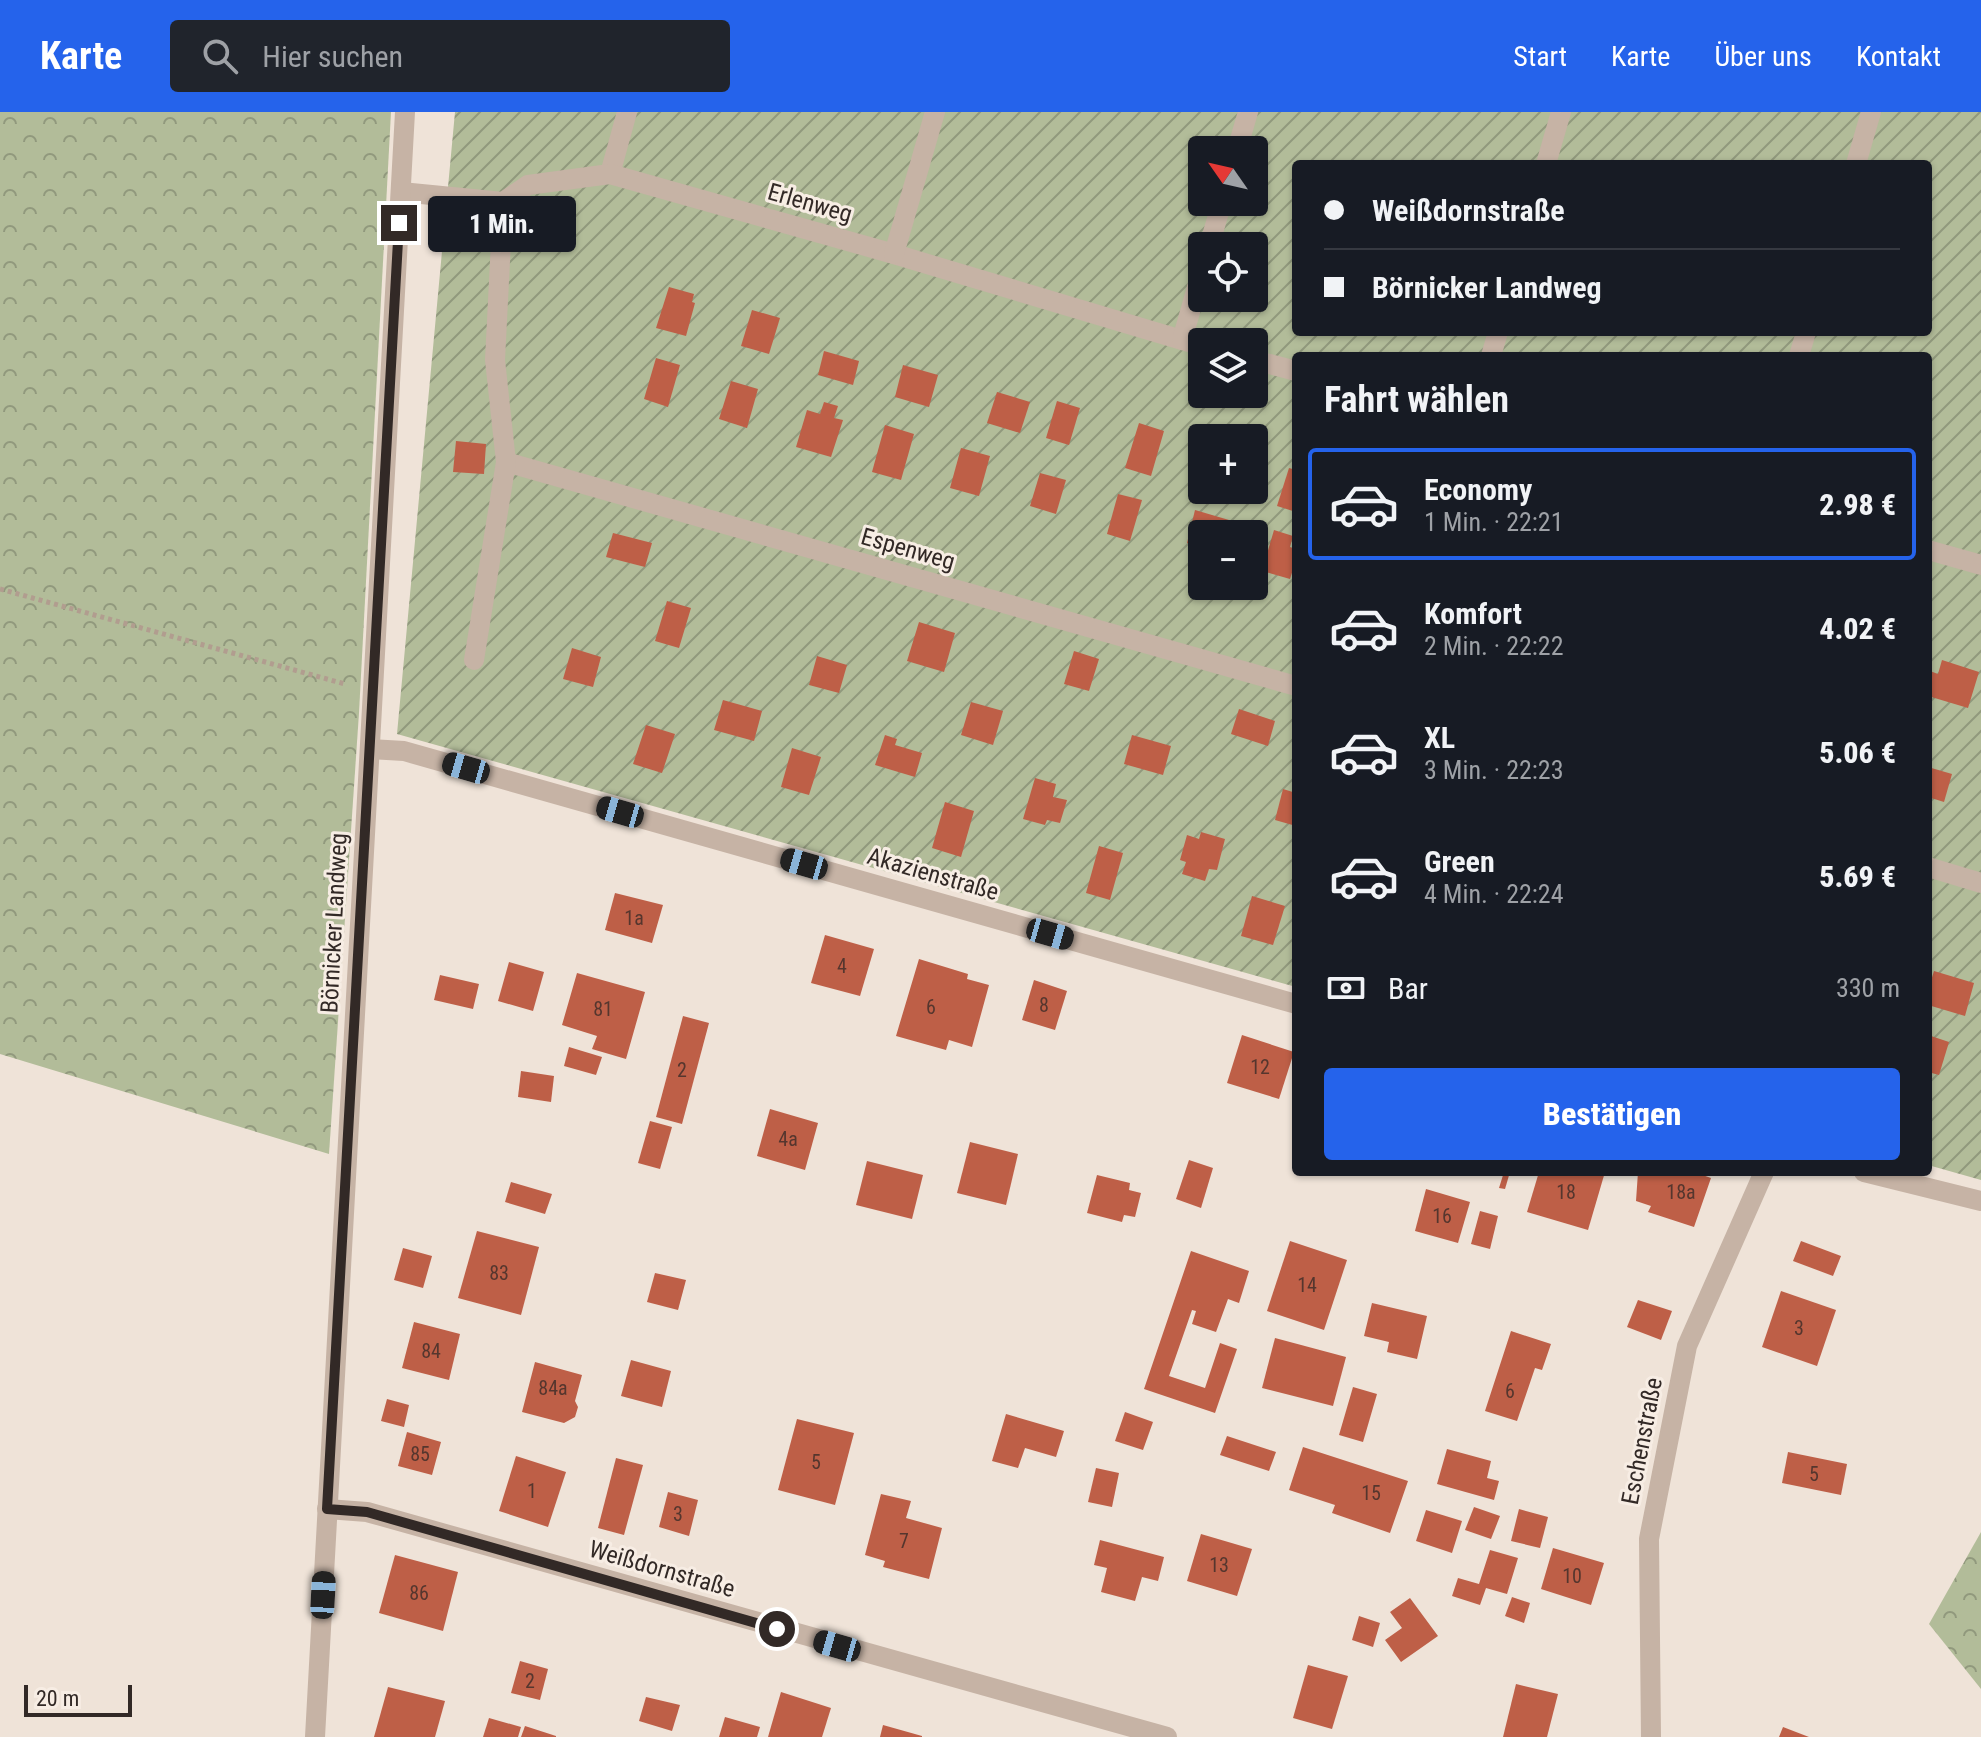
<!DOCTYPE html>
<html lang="de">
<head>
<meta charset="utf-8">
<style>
	:root { --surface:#171b24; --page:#20242c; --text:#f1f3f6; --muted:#9ea1a6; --line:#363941; --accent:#2563eb }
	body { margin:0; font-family:"Roboto Condensed",sans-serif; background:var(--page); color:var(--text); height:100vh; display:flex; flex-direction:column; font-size:30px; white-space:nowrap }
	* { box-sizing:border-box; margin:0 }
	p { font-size:26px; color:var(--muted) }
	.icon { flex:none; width:44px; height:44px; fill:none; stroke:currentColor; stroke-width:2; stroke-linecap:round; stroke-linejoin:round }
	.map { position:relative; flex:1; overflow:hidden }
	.sheet { position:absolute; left:1292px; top:240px; width:640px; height:824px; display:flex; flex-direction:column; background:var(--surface); border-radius:8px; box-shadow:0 2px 6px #0004 }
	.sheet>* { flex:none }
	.hud { position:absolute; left:1292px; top:48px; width:640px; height:176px; border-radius:8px; box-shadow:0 2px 6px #0004; display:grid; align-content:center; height:176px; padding:0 32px; background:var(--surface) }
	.needle { width:52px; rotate:304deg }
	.controls { position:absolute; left:1188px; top:24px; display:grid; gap:16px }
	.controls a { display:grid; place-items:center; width:80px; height:80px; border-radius:8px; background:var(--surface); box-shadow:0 2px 6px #0004; font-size:40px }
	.scale { position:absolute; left:24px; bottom:20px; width:108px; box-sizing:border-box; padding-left:8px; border:4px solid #322926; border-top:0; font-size:22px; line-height:28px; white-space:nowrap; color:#322926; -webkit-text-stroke:6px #f7ede4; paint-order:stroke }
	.end { position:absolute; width:36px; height:36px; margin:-18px; border:10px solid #322926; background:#fff; box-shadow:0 0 0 4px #fff }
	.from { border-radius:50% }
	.bubble { position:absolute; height:56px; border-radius:8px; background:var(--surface); box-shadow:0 2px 6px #0004; font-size:26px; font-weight:800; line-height:56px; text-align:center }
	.car { position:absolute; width:24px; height:48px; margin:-24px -12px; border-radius:10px; box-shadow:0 0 6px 2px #0007; background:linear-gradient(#222 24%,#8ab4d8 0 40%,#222 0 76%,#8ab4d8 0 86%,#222 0) }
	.hud b { display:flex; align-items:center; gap:28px; height:76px; font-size:30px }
	.hud b+b { border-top:2px solid var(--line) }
	.hud i { width:20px; height:20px; background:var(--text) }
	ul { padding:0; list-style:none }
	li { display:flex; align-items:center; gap:24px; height:112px; margin:0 16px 12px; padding:0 16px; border:4px solid transparent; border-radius:8px }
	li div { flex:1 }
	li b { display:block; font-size:30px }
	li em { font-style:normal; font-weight:800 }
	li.current { border-color:var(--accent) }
	li>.icon { width:72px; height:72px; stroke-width:1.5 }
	h2 { padding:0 32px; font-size:36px; line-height:96px }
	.pay { display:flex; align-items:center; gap:20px; height:88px; padding:0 32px; font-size:30px }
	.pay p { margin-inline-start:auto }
	.cta { display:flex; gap:16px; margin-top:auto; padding:16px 32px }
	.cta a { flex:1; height:92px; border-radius:8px; background:var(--accent); color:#fff; font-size:32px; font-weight:800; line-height:92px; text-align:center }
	header { display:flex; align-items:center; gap:48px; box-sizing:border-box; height:112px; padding:0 40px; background:var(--accent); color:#fff }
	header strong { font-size:38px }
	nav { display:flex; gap:44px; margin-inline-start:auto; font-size:28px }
	.search { width:560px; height:72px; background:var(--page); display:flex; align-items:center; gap:20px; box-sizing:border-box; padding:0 28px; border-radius:8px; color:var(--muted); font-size:30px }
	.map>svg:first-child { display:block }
	.forest { fill:url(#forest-crowns) }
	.garden { fill:url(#garden-furrows); fill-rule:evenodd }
	.building { fill:#be5f47 }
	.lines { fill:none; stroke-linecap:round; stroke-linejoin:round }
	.path { stroke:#b19d8f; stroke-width:5; stroke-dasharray:4 4; stroke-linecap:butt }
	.minor { stroke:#c6b3a5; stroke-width:20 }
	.route { stroke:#322926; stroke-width:10 }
	.labels { text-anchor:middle; stroke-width:6; stroke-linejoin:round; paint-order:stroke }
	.number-label { font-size:20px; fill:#55362e }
	.street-label { font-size:24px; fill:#322926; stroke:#f7ede4 }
</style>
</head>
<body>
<header>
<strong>Karte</strong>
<div class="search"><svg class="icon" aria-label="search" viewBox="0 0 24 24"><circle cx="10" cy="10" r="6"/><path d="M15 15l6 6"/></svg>Hier suchen</div>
<nav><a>Start</a><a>Karte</a><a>Über uns</a><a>Kontakt</a></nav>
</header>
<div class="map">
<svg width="1981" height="1625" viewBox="0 0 1981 1625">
	<defs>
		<pattern id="forest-crowns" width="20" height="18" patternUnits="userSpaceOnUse" patternTransform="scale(2)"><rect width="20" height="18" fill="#b2bc99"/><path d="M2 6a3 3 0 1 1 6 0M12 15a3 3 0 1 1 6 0" fill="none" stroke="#91997d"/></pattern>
		<pattern id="garden-furrows" width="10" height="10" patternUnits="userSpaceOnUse" patternTransform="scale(2)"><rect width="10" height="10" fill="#b2bc99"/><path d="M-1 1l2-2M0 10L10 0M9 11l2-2" fill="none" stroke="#91997d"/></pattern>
	</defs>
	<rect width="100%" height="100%" fill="#efe3d8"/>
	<g class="forest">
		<polygon points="0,0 391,0 359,601 329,1042 0,942"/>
		<polygon points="1981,1420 1981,1577 1929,1512"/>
	</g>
	<path class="garden" d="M455,0H1981V1068L1928,1053V244H1296V875L397,622ZM1202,38H1254V90H1202ZM1296,52H1928V220H1296ZM1202,134H1254V186H1202ZM1202,230H1254V282H1202ZM1202,326H1254V378H1202ZM1202,422H1254V474H1202Z"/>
	<g class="building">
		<polygon points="669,175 694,182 692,190 695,191 686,224 656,216"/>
		<polygon points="752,198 780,206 769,242 741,234"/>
		<polygon points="824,239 859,249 853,273 818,263"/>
		<polygon points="656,246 680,253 668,295 644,287"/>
		<polygon points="903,253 938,263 929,295 895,285"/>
		<polygon points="731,269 758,277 747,316 719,307"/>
		<polygon points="997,280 1030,290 1020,321 987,311"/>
		<polygon points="1057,289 1080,296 1069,333 1046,326"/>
		<polygon points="824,290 838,294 834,306 843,308 831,345 796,335 807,298 820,302"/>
		<polygon points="1139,311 1164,319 1151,364 1125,356"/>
		<polygon points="1206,312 1250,325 1250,326 1202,326"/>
		<polygon points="885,313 914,322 901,368 872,360"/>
		<polygon points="456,329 486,332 484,362 453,360"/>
		<polygon points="961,336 990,344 979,384 950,376"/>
		<polygon points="1289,356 1296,358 1296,400 1277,394"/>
		<polygon points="1040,361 1066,368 1056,402 1030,394"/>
		<polygon points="1118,382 1142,388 1130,429 1107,422"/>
		<polygon points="1195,398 1229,408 1225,422 1202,422 1202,436 1187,431"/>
		<polygon points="1274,418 1293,424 1290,435 1296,437 1296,448 1290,467 1262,459"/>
		<polygon points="613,421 652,431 645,455 606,445"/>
		<polygon points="667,489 691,496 679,536 655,529"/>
		<polygon points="919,510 955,521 944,560 907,549"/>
		<polygon points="572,536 601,545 593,575 563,567"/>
		<polygon points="1074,539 1099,547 1089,579 1064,572"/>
		<polygon points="817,544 847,553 839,581 809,573"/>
		<polygon points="1942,548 1979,560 1968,596 1928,584 1930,559 1938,562"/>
		<polygon points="723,588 762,599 754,629 714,618"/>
		<polygon points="971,590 1003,599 993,633 961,623"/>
		<polygon points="1239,597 1275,609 1268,634 1231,622"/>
		<polygon points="646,613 675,622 662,661 633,652"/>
		<polygon points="885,623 897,627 895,633 922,641 915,665 875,653"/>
		<polygon points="1132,623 1171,634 1163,663 1124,652"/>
		<polygon points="792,636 821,645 809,683 781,675"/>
		<polygon points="1928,655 1952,662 1944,690 1928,685"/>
		<polygon points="1035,666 1056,672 1053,685 1067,688 1060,711 1047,708 1045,713 1023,707"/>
		<polygon points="1283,677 1296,681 1296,714 1275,708"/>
		<polygon points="945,690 974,699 961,745 932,736"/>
		<polygon points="1201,720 1225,727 1217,758 1209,757 1205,769 1182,762 1186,750 1180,748 1187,723 1199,727"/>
		<polygon points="1099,734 1123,741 1110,788 1086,781"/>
		<polygon points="615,781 663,793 652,831 605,818"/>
		<polygon points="1252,784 1285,794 1273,833 1241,824"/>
		<polygon points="825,823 874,837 860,884 811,871"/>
		<polygon points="919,847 968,862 967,867 989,873 972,935 949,928 946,938 896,924"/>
		<polygon points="509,850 544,860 533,899 498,889"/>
		<polygon points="1934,859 1974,871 1965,904 1928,893 1928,878"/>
		<polygon points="577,861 645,880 626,947 592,937 597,924 562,913"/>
		<polygon points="440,863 479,872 473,897 434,888"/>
		<polygon points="1034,868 1067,879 1055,918 1022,908"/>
		<polygon points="683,904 709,911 682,1012 656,1005"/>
		<polygon points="1242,923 1294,940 1279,987 1227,971"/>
		<polygon points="1928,923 1949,930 1939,963 1928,960"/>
		<polygon points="569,935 602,945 596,963 564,954"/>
		<polygon points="521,959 554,964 551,990 518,985"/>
		<polygon points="770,997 818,1011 805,1058 757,1044"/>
		<polygon points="650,1009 672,1015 660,1057 638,1051"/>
		<polygon points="970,1030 1018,1042 1006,1093 957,1081"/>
		<polygon points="1189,1048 1213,1056 1201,1096 1176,1087"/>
		<polygon points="867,1049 923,1063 912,1107 856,1093"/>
		<polygon points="1504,1060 1510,1060 1505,1077 1499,1076"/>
		<polygon points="1539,1060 1605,1060 1588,1118 1527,1100"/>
		<polygon points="1638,1060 1694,1060 1711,1066 1694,1115 1648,1100 1651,1094 1636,1089"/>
		<polygon points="1097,1063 1130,1071 1129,1078 1141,1081 1135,1105 1124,1103 1122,1110 1087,1101"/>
		<polygon points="511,1070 552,1082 545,1102 505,1090"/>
		<polygon points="1426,1077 1470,1090 1458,1131 1415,1119"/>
		<polygon points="1480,1099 1498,1104 1490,1137 1471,1132"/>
		<polygon points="477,1119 539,1135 521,1203 458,1186"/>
		<polygon points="1290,1129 1347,1148 1324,1218 1267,1199"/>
		<polygon points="1801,1129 1841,1144 1833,1164 1793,1149"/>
		<polygon points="403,1136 432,1144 423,1176 394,1168"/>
		<polygon points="1191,1139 1249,1159 1239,1191 1228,1187 1216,1220 1192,1212 1196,1199 1192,1198 1169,1264 1205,1276 1220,1231 1237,1237 1215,1301 1144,1277"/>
		<polygon points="655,1161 686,1168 678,1198 647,1190"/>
		<polygon points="1781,1179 1836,1198 1817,1254 1762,1235"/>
		<polygon points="1638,1188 1672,1199 1661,1228 1627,1215"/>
		<polygon points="1372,1191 1427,1204 1417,1247 1387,1240 1389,1230 1364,1224"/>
		<polygon points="414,1210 460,1222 449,1268 402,1256"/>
		<polygon points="1511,1219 1551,1232 1542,1258 1535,1256 1517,1309 1485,1299"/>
		<polygon points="1275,1226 1346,1245 1333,1294 1262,1276"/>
		<polygon points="631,1248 671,1259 662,1295 621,1284"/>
		<polygon points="535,1250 582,1263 575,1289 578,1295 575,1305 564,1311 522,1300"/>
		<polygon points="1353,1275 1377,1282 1363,1330 1339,1323"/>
		<polygon points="387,1287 409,1293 404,1315 381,1309"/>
		<polygon points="1125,1300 1153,1310 1143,1338 1115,1329"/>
		<polygon points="1006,1302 1064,1319 1056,1345 1025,1336 1018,1356 992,1349"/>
		<polygon points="797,1307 854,1321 835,1393 778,1378"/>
		<polygon points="407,1320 441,1330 432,1363 398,1354"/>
		<polygon points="1227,1324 1276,1340 1269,1359 1220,1343"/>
		<polygon points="1303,1335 1408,1369 1390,1421 1332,1401 1335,1393 1289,1378"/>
		<polygon points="1447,1337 1491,1349 1487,1366 1499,1369 1494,1388 1437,1372"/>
		<polygon points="1788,1340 1847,1352 1841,1383 1782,1371"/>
		<polygon points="516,1344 566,1360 548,1415 499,1399"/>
		<polygon points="616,1346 643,1353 624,1423 598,1416"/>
		<polygon points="1096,1356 1119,1361 1112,1395 1088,1390"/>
		<polygon points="668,1380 698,1388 689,1424 659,1415"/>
		<polygon points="881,1382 911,1389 906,1406 942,1416 929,1467 883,1455 885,1449 865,1443"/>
		<polygon points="1474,1395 1500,1404 1491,1427 1465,1418"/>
		<polygon points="1519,1397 1548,1405 1540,1436 1511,1429"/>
		<polygon points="1426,1398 1462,1409 1452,1441 1416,1429"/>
		<polygon points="1201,1422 1252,1437 1237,1484 1187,1469"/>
		<polygon points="1100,1428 1164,1445 1158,1469 1142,1465 1135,1489 1101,1480 1107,1456 1094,1453"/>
		<polygon points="1553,1436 1604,1451 1591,1493 1541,1477"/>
		<polygon points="1490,1438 1518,1446 1507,1482 1486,1476 1480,1493 1452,1484 1458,1466 1479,1472"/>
		<polygon points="395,1443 458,1460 443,1519 379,1501"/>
		<polygon points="1512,1485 1530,1491 1524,1511 1505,1504"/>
		<polygon points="1410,1486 1438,1524 1401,1550 1385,1528 1402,1516 1390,1500"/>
		<polygon points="1359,1504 1380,1511 1373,1535 1352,1528"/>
		<polygon points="520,1549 548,1557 540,1588 511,1581"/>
		<polygon points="1308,1553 1348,1564 1332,1617 1293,1606"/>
		<polygon points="1516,1572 1558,1582 1547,1625 1503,1625"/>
		<polygon points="388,1575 445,1589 435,1625 374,1625"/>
		<polygon points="781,1580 831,1596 822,1625 768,1625"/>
		<polygon points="646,1585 680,1593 672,1619 639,1609"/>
		<polygon points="725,1605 760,1615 757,1625 719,1625"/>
		<polygon points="489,1606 521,1615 518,1625 483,1625"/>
		<polygon points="883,1613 922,1624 922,1625 880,1625"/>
		<polygon points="525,1614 556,1624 556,1625 521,1625"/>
		<polygon points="1783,1615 1809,1625 1779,1625"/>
	</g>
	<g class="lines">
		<polyline class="path" points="0,477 345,572"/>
		<g class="minor">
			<polyline points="1237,38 1248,0"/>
			<polyline points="1546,52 1561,0"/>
			<polyline points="1856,52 1871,0"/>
			<polyline points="610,62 627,0"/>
			<polyline points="401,80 503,90 528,73 610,62 894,142 1202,234"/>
			<polyline points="1209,134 1222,90"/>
			<polyline points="894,142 935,0"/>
			<polyline points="1182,228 1202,158"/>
			<polyline points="1491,244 1498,220"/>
			<polyline points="1799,244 1806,220"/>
			<polyline points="1254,248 1296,259"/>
			<polyline points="506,350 1296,574"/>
			<polyline points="1928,438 1981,453"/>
			<polyline points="474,548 506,350 495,248 503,90"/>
			<polyline points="370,637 404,639 1296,892"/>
			<polyline points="1928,755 1981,771"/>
			<polyline points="1864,1060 1981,1089"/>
			<polyline points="327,1397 367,1400 1167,1625"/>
			<polyline points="315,1625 405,0"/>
			<polyline points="1651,1625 1649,1427 1687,1234 1764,1060"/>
		</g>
	</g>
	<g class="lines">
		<polyline class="route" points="399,111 327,1397 367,1400 777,1517"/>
	</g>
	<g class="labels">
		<g class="number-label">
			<text x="634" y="813">1a</text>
			<text x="842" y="861">4</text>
			<text x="1044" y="900">8</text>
			<text x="931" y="902">6</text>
			<text x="603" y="904">81</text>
			<text x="1260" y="962">12</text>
			<text x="682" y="965">2</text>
			<text x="788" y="1034">4a</text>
			<text x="1566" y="1087">18</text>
			<text x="1681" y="1087">18a</text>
			<text x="1442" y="1111">16</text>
			<text x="499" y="1168">83</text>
			<text x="1307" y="1180">14</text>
			<text x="1799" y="1223">3</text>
			<text x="431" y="1246">84</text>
			<text x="553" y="1283">84a</text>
			<text x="1510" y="1286">6</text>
			<text x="420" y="1349">85</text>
			<text x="816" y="1357">5</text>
			<text x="1814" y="1369">5</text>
			<text x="532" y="1386">1</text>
			<text x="1371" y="1388">15</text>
			<text x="678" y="1409">3</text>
			<text x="904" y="1436">7</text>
			<text x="1219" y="1460">13</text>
			<text x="1572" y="1471">10</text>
			<text x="419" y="1488">86</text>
			<text x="530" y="1576">2</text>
		</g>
		<g class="street-label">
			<text transform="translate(810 91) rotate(16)" y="8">Erlenweg</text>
			<text transform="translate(908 437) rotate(16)" y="8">Espenweg</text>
			<text transform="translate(933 762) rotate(16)" y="8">Akazienstraße</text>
			<text transform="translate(334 811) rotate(-87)" y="8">Börnicker Landweg</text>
			<text transform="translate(1642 1329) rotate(-79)" y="8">Eschenstraße</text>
			<text transform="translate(662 1457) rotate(16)" y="8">Weißdornstraße</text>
		</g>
	</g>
</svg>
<div class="controls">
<a><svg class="needle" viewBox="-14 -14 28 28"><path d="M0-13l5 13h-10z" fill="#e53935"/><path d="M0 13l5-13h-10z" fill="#9ea1a6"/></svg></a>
<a><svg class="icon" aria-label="locate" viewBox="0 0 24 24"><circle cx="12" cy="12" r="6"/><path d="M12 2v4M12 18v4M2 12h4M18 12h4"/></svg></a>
<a><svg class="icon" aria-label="layers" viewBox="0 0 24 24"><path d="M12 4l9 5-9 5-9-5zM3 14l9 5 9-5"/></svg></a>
<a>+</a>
<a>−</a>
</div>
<div class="scale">20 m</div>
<i class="end from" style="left:777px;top:1517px"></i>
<i class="end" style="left:399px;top:111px"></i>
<div class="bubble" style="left:428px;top:84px;width:148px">1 Min.</div>
<i class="car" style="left:466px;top:656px;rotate:286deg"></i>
<i class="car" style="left:620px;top:700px;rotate:286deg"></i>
<i class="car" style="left:804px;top:752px;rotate:286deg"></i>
<i class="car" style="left:1050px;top:822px;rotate:106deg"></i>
<i class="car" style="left:323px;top:1483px;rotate:3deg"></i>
<i class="car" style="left:837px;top:1534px;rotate:286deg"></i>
<div class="hud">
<b><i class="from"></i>Weißdornstraße</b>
<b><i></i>Börnicker Landweg</b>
</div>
<section class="sheet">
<h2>Fahrt wählen</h2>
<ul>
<li class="current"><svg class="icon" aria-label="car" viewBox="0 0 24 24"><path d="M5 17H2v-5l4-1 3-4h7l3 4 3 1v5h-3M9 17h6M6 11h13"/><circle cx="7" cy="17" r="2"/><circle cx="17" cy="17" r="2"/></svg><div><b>Economy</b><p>1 Min. · 22:21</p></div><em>2.98 €</em></li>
<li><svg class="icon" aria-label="car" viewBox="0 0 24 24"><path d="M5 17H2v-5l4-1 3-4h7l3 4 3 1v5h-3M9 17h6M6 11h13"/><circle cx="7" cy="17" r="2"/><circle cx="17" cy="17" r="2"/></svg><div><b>Komfort</b><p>2 Min. · 22:22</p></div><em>4.02 €</em></li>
<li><svg class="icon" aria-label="car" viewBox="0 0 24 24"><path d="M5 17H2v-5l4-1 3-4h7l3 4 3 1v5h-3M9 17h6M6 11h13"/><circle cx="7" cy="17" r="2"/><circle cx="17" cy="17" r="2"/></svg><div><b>XL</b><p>3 Min. · 22:23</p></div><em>5.06 €</em></li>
<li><svg class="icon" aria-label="car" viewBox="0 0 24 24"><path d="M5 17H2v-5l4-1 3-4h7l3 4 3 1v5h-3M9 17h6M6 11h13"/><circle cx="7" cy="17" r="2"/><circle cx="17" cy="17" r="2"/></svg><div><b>Green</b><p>4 Min. · 22:24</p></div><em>5.69 €</em></li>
</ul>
<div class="pay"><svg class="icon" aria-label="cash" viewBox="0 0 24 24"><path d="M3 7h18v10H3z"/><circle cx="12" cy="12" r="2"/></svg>Bar<p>330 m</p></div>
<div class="cta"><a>Bestätigen</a></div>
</section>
</div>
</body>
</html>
